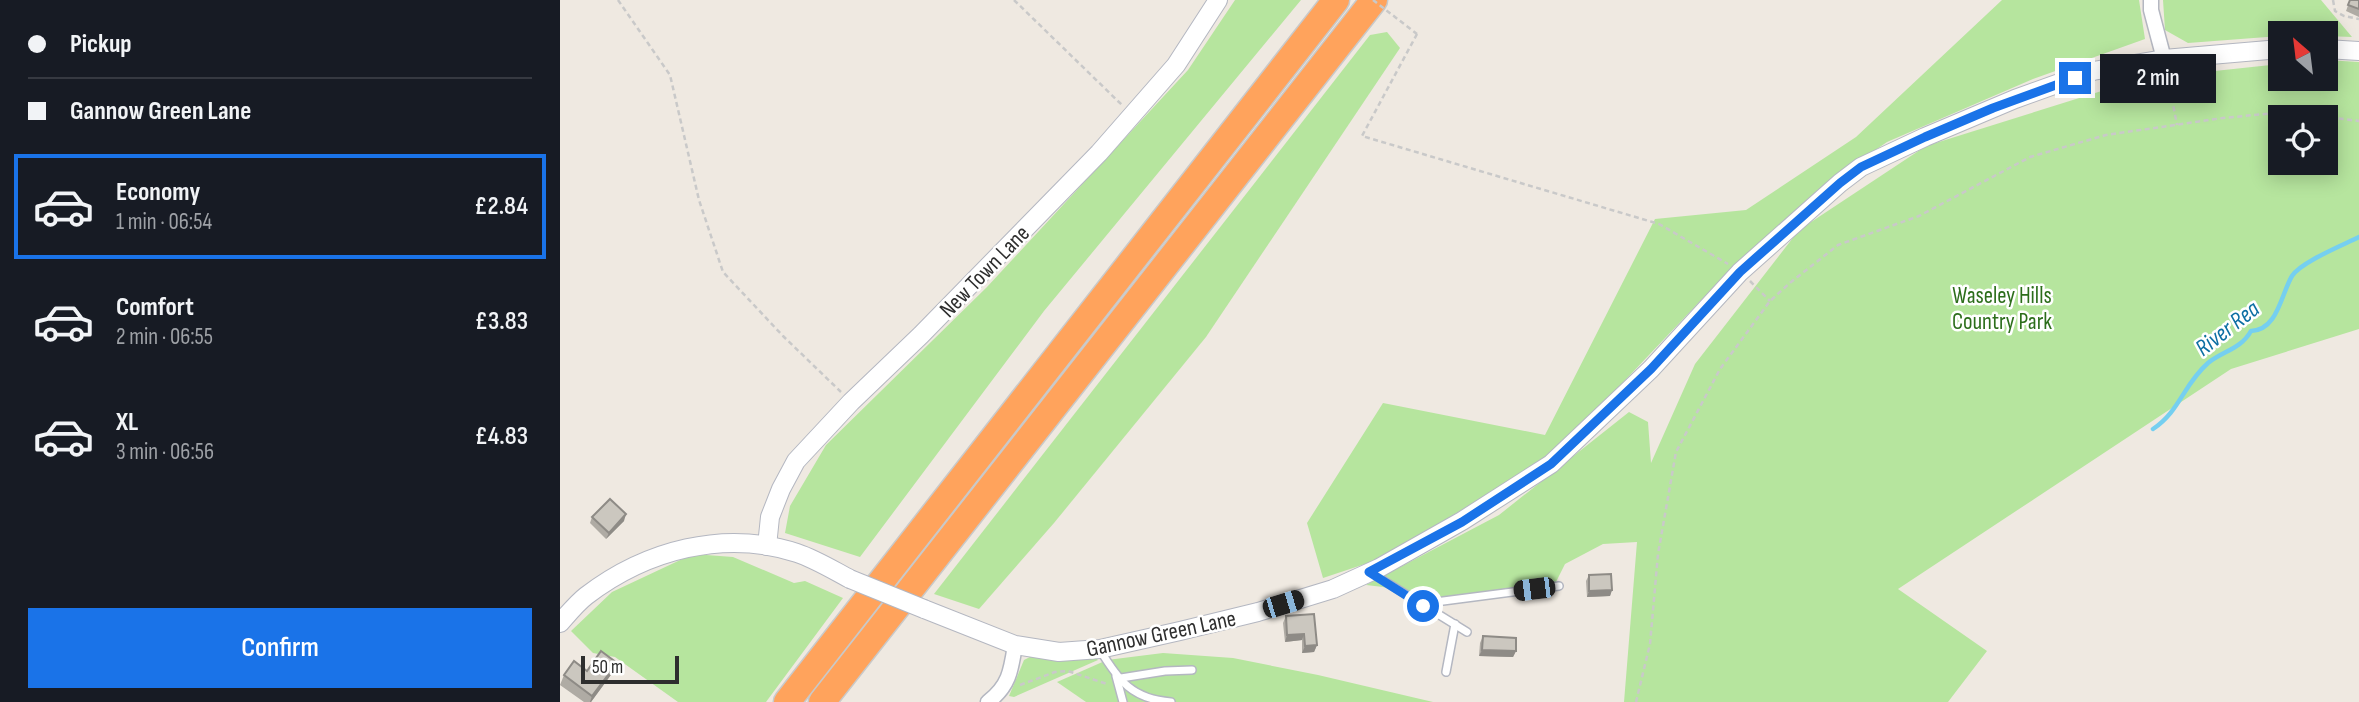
<!DOCTYPE html>
<html lang="en">
<head>
<meta charset="utf-8">
<style>
	:root { --surface:#171b24; --page:#20242c; --text:#f1f3f6; --muted:#9ea1a6; --line:#363941; --accent:#1a73e8 }
	body { margin:0; font-family:"Sofia Sans Condensed",sans-serif; background:var(--page); color:var(--text); height:100vh; display:flex; flex-direction:column; font-size:26px; white-space:nowrap }
	* { box-sizing:border-box; margin:0 }
	p { font-size:23px; color:var(--muted) }
	.icon { flex:none; width:38px; height:38px; fill:none; stroke:currentColor; stroke-width:2; stroke-linecap:round; stroke-linejoin:round }
	.map { position:relative; flex:1; overflow:hidden }
	.panel { display:flex; flex-direction:column; background:var(--surface); width:560px }
	.panel>* { flex:none }
	.top-card { display:grid; align-content:center; height:154px; padding:0 28px; background:var(--surface) }
	.needle { width:46px; rotate:332deg }
	.fabs { position:absolute; left:1708px; top:21px; display:grid; gap:14px }
	.fabs a { display:grid; place-items:center; width:70px; height:70px; border-radius:0px; background:var(--surface); box-shadow:0 4px 18px #0003; font-size:35px }
	.scale { position:absolute; left:21px; bottom:18px; width:98px; box-sizing:border-box; padding-left:7px; border:4px solid #2e2e2e; border-top:0; font-size:19px; line-height:24px; white-space:nowrap; color:#2e2e2e; -webkit-text-stroke:5px #fff; paint-order:stroke }
	.end { position:absolute; width:32px; height:32px; margin:-16px; border:9px solid #1a73e8; background:#fff; box-shadow:0 0 0 4px #fff }
	.from { border-radius:50% }
	.bubble { position:absolute; height:49px; border-radius:0px; background:var(--surface); box-shadow:0 4px 18px #0003; font-size:23px; font-weight:600; line-height:49px; text-align:center }
	.car { position:absolute; width:21px; height:42px; margin:-21px -10px; border-radius:9px; box-shadow:0 0 5px 2px #0007; background:linear-gradient(#222 24%,#8ab4d8 0 40%,#222 0 76%,#8ab4d8 0 86%,#222 0) }
	.top-card b { display:flex; align-items:center; gap:24px; height:66px; font-size:26px }
	.top-card b+b { border-top:2px solid var(--line) }
	.top-card i { width:18px; height:18px; background:var(--text) }
	ul { padding:0; list-style:none }
	li { display:flex; align-items:center; gap:21px; height:105px; margin:0 14px 10px; padding:0 14px; border:4px solid transparent; border-radius:0px }
	li div { flex:1 }
	li b { display:block; font-size:26px }
	li em { font-style:normal; font-weight:600 }
	li.selected { border-color:var(--accent) }
	li>.icon { width:63px; height:63px; stroke-width:1.5 }
	.cta { display:flex; gap:14px; margin-top:auto; padding:14px 28px }
	.cta a { flex:1; height:80px; border-radius:0px; background:var(--accent); color:#fff; font-size:28px; font-weight:600; line-height:80px; text-align:center }
	main { display:flex; flex:1; min-height:0 }
	.map>svg:first-child { display:block }
	.green { fill:#b6e59e; fill-rule:evenodd }
	.lines { fill:none; stroke-linecap:round; stroke-linejoin:round }
	.stream { stroke:#75cff0; stroke-width:4.5 }
	.service-casing { stroke:#b4b7c1; stroke-width:10 }
	.minor-casing { stroke:#b4b7c1; stroke-width:17 }
	.tertiary-casing { stroke:#b4b7c1; stroke-width:20 }
	.motorway-casing { stroke:#c9c9c9; stroke-width:29 }
	.path { stroke:#c9c9c9; stroke-width:2.5; stroke-dasharray:5 3.5; stroke-linecap:butt }
	.service { stroke:#fff; stroke-width:7 }
	.minor { stroke:#fff; stroke-width:14 }
	.tertiary { stroke:#fff; stroke-width:18 }
	.motorway { stroke:#ffa35c; stroke-width:26 }
	.tertiary-bridge-casing { stroke:#b4b7c1; stroke-width:20; stroke-linecap:butt }
	.path-bridge { stroke:#c9c9c9; stroke-width:2.5; stroke-dasharray:5 3.5; stroke-linecap:butt }
	.tertiary-bridge { stroke:#fff; stroke-width:18 }
	.wall { fill:#afaba4 }
	.shaded-wall { fill:#8e8b86 }
	.building { fill:#cbc7bf; stroke:#8e8b86; stroke-width:2 }
	.route { stroke:#1a73e8; stroke-width:9 }
	.labels { text-anchor:middle; stroke-width:5; stroke-linejoin:round; paint-order:stroke }
	.street-label { font-size:23px; fill:#2e2e2e; stroke:#fff }
	.park-label { font-size:23px; fill:#2c6e1b; stroke:#fff }
	.water-label { font-size:24px; font-style:italic; fill:#0d6fa3; stroke:#fff }
</style>
</head>
<body>
<main>
<section class="panel">
<div class="top-card">
<b><i class="from"></i>Pickup</b>
<b><i></i>Gannow Green Lane</b>
</div>
<ul>
<li class="selected"><svg class="icon" aria-label="car" viewBox="0 0 24 24"><path d="M5 17H2v-5l4-1 3-4h7l3 4 3 1v5h-3M9 17h6M6 11h13"/><circle cx="7" cy="17" r="2"/><circle cx="17" cy="17" r="2"/></svg><div><b>Economy</b><p>1 min · 06:54</p></div><em>£2.84</em></li>
<li><svg class="icon" aria-label="car" viewBox="0 0 24 24"><path d="M5 17H2v-5l4-1 3-4h7l3 4 3 1v5h-3M9 17h6M6 11h13"/><circle cx="7" cy="17" r="2"/><circle cx="17" cy="17" r="2"/></svg><div><b>Comfort</b><p>2 min · 06:55</p></div><em>£3.83</em></li>
<li><svg class="icon" aria-label="car" viewBox="0 0 24 24"><path d="M5 17H2v-5l4-1 3-4h7l3 4 3 1v5h-3M9 17h6M6 11h13"/><circle cx="7" cy="17" r="2"/><circle cx="17" cy="17" r="2"/></svg><div><b>XL</b><p>3 min · 06:56</p></div><em>£4.83</em></li>
</ul>
<div class="cta"><a>Confirm</a></div>
</section>
<div class="map">
<svg width="1799" height="702" viewBox="0 0 1799 702">
	<rect width="100%" height="100%" fill="#efe9e1"/>
	<g class="green">
		<polygon points="675,0 741,0 484,311 300,557 225,533 230,506 266,445 427,287 628,70"/>
		<polygon points="1442,0 1579,0 1585,39 1473,79 1327,142 1269,182 1162,278 998,451 823,558 763,578 747,523 823,403 985,435 1095,219 1186,210 1296,137"/>
		<polygon points="1603,0 1761,0 1792,37 1766,36 1766,33 1720,33 1720,36 1628,43 1605,30"/>
		<polygon points="827,32 840,48 646,337 494,523 419,609 374,594 810,35"/>
		<path d="M1766,60L1799,62V329L1671,369L1338,589L1427,651L1388,702H1064L1077,542L1043,544L1005,564L991,592L877,604L823,587L806,585L939,515L1069,412L1088,422L1091,463L1135,364L1239,230L1366,146L1580,79L1720,64V79H1766ZM1720,117H1766V163H1720Z"/>
		<polygon points="133,554 173,557 234,583 245,581 283,598 206,702 118,702 55,657 33,653 11,631 52,592"/>
		<polygon points="530,653 538,660 454,697 449,696 464,660 474,655"/>
		<polygon points="603,653 673,658 758,675 873,702 526,702 497,682 547,660"/>
	</g>
	<g class="lines">
		<path class="stream" d="M1593,429C1620,411 1623,385 1648,363C1663,351 1681,349 1691,331C1718,330 1721,294 1732,276C1741,262 1783,245 1799,237"/>
		<g class="service-casing">
			<g id="service">
				<polyline points="813,574 907,632"/>
				<polyline points="860,604 999,586"/>
				<path d="M540,650C559,681 572,699 611,702"/>
				<polyline points="886,672 895,624"/>
				<polyline points="556,676 563,702"/>
				<polyline points="561,678 605,671 632,670"/>
			</g>
		</g>
		<g class="minor-casing">
			<g id="minor">
				<polyline points="1591,0 1591,10 1604,59"/>
				<path d="M428,702C449,686 451,671 455,645"/>
			</g>
		</g>
		<g class="tertiary-casing">
			<g id="tertiary">
				<polyline points="1766,49 1799,51"/>
				<polyline points="207,546 210,517 221,489 236,461 291,402 361,335 539,153 616,65 658,0"/>
				<polyline points="364,609 455,645 499,652 540,649 620,631 698,612 773,589 819,568 902,521 991,464 1091,369 1180,272 1280,183 1301,167 1365,137 1455,99 1533,71 1604,59 1720,49"/>
				<path d="M0,623C8,614 17,603 26,596C86,550 164,529 237,553C255,559 273,570 290,579"/>
			</g>
		</g>
		<g class="motorway-casing">
			<g id="motorway">
				<polyline points="227,702 776,0"/>
				<polyline points="262,702 814,0"/>
			</g>
		</g>
		<g class="path">
			<polyline points="58,0 110,75 139,200 163,272 223,336 281,392"/>
			<polyline points="454,0 563,106"/>
			<polyline points="1773,0 1775,11 1784,16 1799,19"/>
			<polyline points="857,34 802,136 1099,224 1168,264"/>
			<polyline points="1607,73 1617,125"/>
			<polyline points="1190,281 1210,301"/>
			<polyline points="460,685 495,672 508,671 547,684"/>
			<polyline points="1076,702 1090,644 1098,554 1116,452 1160,369 1210,301 1231,282 1278,245 1359,216 1470,157 1546,135 1663,118 1726,112 1799,121"/>
		</g>
		<use href="#service" class="service"/>
		<use href="#minor" class="minor"/>
		<use href="#tertiary" class="tertiary"/>
		<use href="#motorway" class="motorway"/>
		<g class="tertiary-bridge-casing">
			<polyline id="tertiary-bridge" points="290,579 364,609"/>
		</g>
		<polyline class="path-bridge" points="813,0 857,34"/>
		<use href="#tertiary-bridge" class="tertiary-bridge"/>
	</g>
	<g class="wall">
		<polygon points="1790,0 1799,0 1799,17 1786,11"/>
		<polygon points="32,517 64,521 46,539 30,523"/>
		<polygon points="1029,575 1052,590 1050,596 1027,597 1026,581"/>
		<polygon points="726,616 757,645 754,652 742,653 742,640 725,642 723,623"/>
		<polygon points="923,636 956,651 953,657 919,656 920,643"/>
		<polygon points="57,663 53,672 31,702 24,702 0,685 4,675 27,671"/>
	</g>
	<g class="shaded-wall">
		<polygon points="66,514 64,521 46,539 49,533"/>
		<polygon points="1052,590 1050,596 1027,597 1029,591"/>
		<polygon points="744,634 742,640 725,642 727,635"/>
		<polygon points="757,645 754,652 742,653 745,646"/>
		<polygon points="922,650 956,651 953,657 919,656"/>
		<polygon points="57,663 53,672 31,702 30,702 32,696"/>
	</g>
	<g class="building">
		<polygon points="1790,0 1799,0 1799,9 1788,5"/>
		<polygon points="50,499 66,514 49,533 32,517"/>
		<polygon points="1051,574 1052,590 1029,591 1029,575"/>
		<polygon points="754,614 757,645 745,646 744,634 727,635 726,616"/>
		<polygon points="923,636 956,638 956,651 922,650"/>
		<polygon points="41,651 57,663 32,696 4,675 14,661 27,671"/>
	</g>
	<g class="lines">
		<polyline class="route" points="863,606 809,572 902,522 991,464 1091,369 1180,272 1280,183 1301,167 1365,137 1433,108 1515,78"/>
	</g>
	<g class="labels">
		<g class="street-label">
			<text transform="translate(424 271) rotate(-46)" y="8">New Town Lane</text>
			<text transform="translate(601 633) rotate(-12)" y="8">Gannow Green Lane</text>
		</g>
		<g class="park-label">
			<text x="1442" y="303">Waseley Hills<tspan x="1442" dy="26">Country Park</tspan></text>
		</g>
		<g class="water-label">
			<text transform="translate(1667 328) rotate(-38)" y="8">River Rea</text>
		</g>
	</g>
</svg>
<div class="fabs">
<a><svg class="needle" viewBox="-14 -14 28 28"><path d="M0-13l5 13h-10z" fill="#e53935"/><path d="M0 13l5-13h-10z" fill="#9ea1a6"/></svg></a>
<a><svg class="icon" aria-label="locate" viewBox="0 0 24 24"><circle cx="12" cy="12" r="6"/><path d="M12 2v4M12 18v4M2 12h4M18 12h4"/></svg></a>
</div>
<div class="scale">50 m</div>
<i class="end from" style="left:863px;top:606px"></i>
<i class="end" style="left:1515px;top:78px"></i>
<div class="bubble" style="left:1540px;top:54px;width:116px">2 min</div>
<i class="car" style="left:974px;top:589px;rotate:263deg"></i>
<i class="car" style="left:723px;top:604px;rotate:73deg"></i>
</div>
</main>
</body>
</html>
